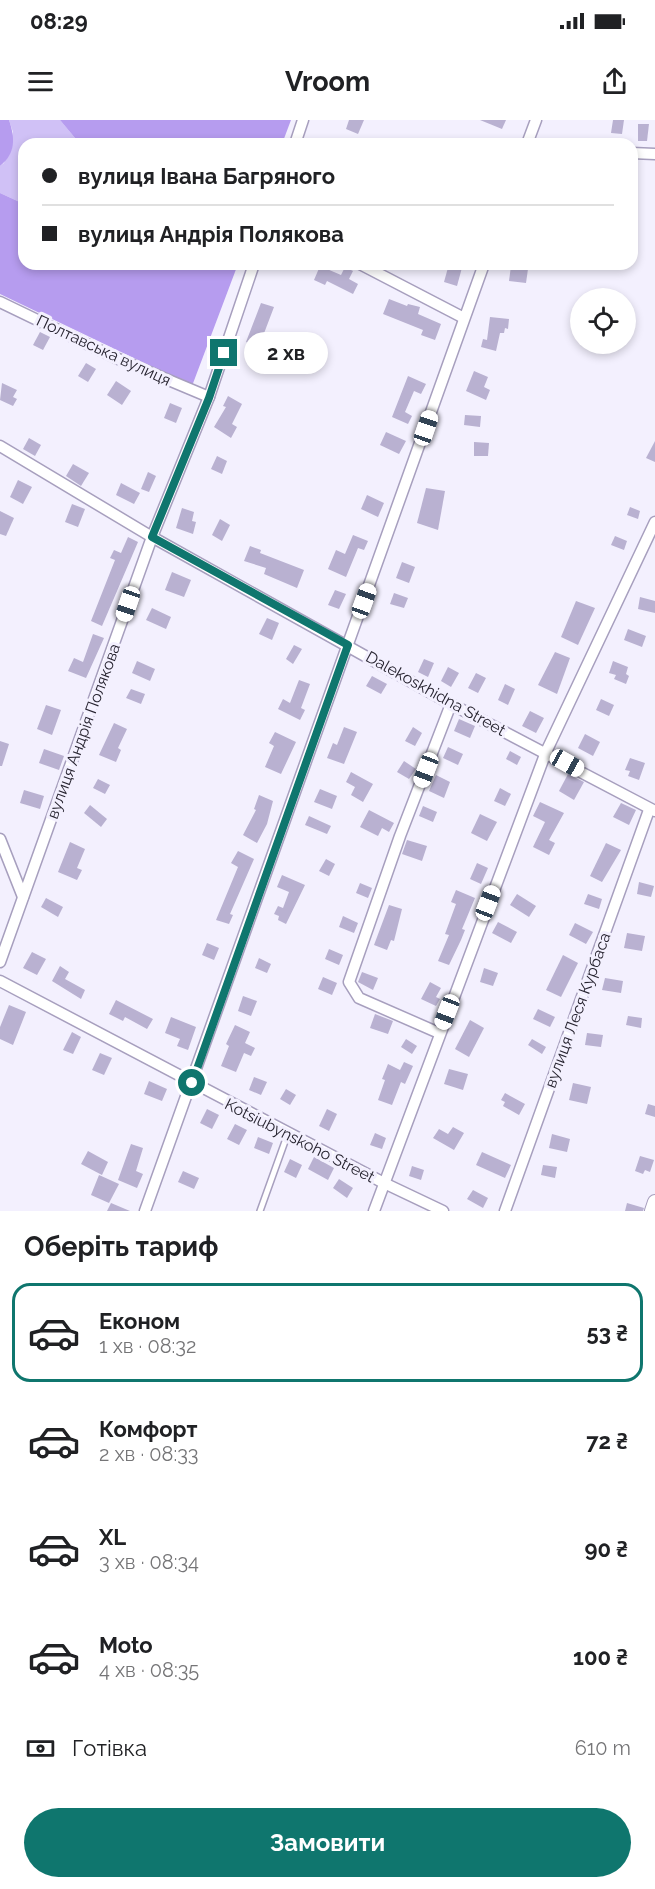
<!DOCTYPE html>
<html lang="uk">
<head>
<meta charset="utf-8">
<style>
	:root { --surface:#fff; --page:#f6f6f6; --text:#202124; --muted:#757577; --line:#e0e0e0; --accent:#0f766e }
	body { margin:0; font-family:Raleway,sans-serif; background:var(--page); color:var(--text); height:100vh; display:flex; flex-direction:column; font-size:22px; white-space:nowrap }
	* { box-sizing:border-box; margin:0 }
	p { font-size:20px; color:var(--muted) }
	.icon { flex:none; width:33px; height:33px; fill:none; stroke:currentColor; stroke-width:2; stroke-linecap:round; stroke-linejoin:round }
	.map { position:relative; height:1091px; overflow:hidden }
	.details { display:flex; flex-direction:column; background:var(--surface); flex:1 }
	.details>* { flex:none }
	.top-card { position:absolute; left:18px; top:18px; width:620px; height:132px; border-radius:18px; box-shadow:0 3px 9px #0003; display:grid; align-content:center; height:132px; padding:0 24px; background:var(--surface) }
	.controls { position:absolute; left:570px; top:168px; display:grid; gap:12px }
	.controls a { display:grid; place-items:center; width:66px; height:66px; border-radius:50%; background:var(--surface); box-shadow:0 3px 9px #0003; font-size:30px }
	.end { position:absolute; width:27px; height:27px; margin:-14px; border:8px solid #0f766e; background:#fff; box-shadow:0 0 0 3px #fff }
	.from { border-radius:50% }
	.bubble { position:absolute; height:42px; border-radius:21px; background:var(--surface); box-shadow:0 3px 9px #0003; font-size:20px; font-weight:700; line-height:42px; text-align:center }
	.car { position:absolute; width:18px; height:36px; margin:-18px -9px; border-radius:8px; box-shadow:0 0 4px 2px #0007; background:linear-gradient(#fff 24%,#345 0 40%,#fff 0 76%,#345 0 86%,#fff 0) }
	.top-card b { display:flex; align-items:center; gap:21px; height:57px; font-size:22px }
	.top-card b+b { border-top:2px solid var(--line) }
	.top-card i { width:15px; height:15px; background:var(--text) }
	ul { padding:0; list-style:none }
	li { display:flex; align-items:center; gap:18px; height:99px; margin:0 12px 9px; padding:0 12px; border:3px solid transparent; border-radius:18px }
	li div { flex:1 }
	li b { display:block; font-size:22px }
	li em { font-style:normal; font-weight:700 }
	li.current { border-color:var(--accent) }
	li>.icon { width:54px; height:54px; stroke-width:1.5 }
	h2 { padding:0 24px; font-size:27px; line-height:72px }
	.pay { display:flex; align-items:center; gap:15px; height:66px; padding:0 24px; font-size:22px }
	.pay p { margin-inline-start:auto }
	.action { display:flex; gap:12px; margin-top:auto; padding:12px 24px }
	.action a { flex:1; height:69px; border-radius:36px; background:var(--accent); color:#fff; font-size:24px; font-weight:700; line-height:69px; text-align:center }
	.status { display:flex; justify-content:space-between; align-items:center; height:42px; padding:0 30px; background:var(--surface); direction:ltr }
	.status svg { height:16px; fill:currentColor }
	header { display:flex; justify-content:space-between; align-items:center; height:78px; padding:0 24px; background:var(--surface); font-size:27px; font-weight:700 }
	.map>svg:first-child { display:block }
	.green { fill:#d0c1f6 }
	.forest { fill:#b69cef }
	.building { fill:#b9b1d1 }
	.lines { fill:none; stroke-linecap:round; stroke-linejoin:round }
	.service-casing { stroke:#a79fbe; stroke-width:8 }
	.minor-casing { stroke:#a79fbe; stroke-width:13 }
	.tertiary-casing { stroke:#a79fbe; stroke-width:16 }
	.service { stroke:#fff; stroke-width:5 }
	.minor { stroke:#fff; stroke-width:10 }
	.tertiary { stroke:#fff; stroke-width:14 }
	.route { stroke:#0f766e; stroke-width:8 }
	.labels { text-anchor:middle; stroke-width:6; stroke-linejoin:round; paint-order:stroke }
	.street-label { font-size:16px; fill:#272430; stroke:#f3f0fe }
</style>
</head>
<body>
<div class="status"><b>08:29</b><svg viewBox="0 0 49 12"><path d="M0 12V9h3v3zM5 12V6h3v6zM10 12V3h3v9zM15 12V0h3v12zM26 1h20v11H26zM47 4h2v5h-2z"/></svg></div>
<header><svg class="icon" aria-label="menu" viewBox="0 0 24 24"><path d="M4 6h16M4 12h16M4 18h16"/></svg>Vroom<svg class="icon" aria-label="share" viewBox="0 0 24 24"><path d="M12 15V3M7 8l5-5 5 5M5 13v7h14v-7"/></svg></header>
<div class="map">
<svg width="655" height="1091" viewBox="0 0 655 1091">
	<rect width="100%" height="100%" fill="#f3f0fe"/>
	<polygon class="green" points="9,0 60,0 80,24 24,24 24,84 0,73 0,46 4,43 13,12"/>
	<g class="forest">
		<path d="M0,0H9C15,18 16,33 0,46Z"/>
		<polygon points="60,0 291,0 282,24 80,24"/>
		<polygon points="0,73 24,84 24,144 238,144 192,266 0,174"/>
	</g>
	<g class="building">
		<polygon points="349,0 364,0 358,14 346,9"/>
		<polygon points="480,0 506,0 502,9"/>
		<polygon points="613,0 624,0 622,14 611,13"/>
		<polygon points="638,4 649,4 647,21 638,21"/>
		<polygon points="449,144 463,144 457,166 444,162"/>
		<polygon points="320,146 341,155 345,147 353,151 349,159 358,164 353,174 327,161 325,165 314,160"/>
		<polygon points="511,146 528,149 526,163 509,161"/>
		<polygon points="389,179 407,186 408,184 420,187 418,194 441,204 435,220 421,215 423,210 383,194"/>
		<polygon points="261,183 274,187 263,216 276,222 270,233 246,222"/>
		<polygon points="490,197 509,199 508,209 505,208 504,213 500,213 496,231 481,227 483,219 487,220"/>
		<polygon points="40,212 50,217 43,230 33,225"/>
		<polygon points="86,243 96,249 88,262 78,256"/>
		<polygon points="474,251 488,257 484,267 490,270 486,280 466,271"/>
		<polygon points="408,256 426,264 421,274 414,271 405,292 412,296 408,304 392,297"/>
		<polygon points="116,261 131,271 122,285 107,275"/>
		<polygon points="2,263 17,270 13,277 17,279 13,286 0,280"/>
		<polygon points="228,276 242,284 232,304 237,307 231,318 214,307 226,287 223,286"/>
		<polygon points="170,283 182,288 176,303 164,298"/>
		<polygon points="465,295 481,296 480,307 464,305"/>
		<polygon points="386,312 406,321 399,334 380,325"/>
		<polygon points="29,318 41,325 35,336 23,329"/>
		<polygon points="655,321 655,342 646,338"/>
		<polygon points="474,322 489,323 488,336 474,336"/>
		<polygon points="217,336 227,341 222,354 211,349"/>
		<polygon points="73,344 89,353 81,366 66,356"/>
		<polygon points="148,352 156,356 149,372 141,369"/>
		<polygon points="18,360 32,367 23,384 10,377"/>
		<polygon points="121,363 140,373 134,384 116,375"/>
		<polygon points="426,368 445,371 438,410 417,403"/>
		<polygon points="367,375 384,383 378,397 361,389"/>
		<polygon points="72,384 85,389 78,407 65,402"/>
		<polygon points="630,387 640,391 638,399 627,395"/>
		<polygon points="182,388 194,392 192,401 196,402 193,414 176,408"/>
		<polygon points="0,391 14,398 6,416 0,414"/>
		<polygon points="220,399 230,405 222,421 212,415"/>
		<polygon points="353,415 368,421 364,430 358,428 346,457 328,449 336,430 345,434"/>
		<polygon points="615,416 627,421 624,430 611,425"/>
		<polygon points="128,417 138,422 102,506 91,501 115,440 110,438 114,430 121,433"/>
		<polygon points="250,426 261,430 260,433 304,450 297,468 264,454 266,448 244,441"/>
		<polygon points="402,442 415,447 409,463 396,458"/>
		<polygon points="172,452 191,460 184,477 165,470"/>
		<polygon points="335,470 346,474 339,489 328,485"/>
		<polygon points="394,473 408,478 404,488 390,484"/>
		<polygon points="640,477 655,481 655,493 638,489"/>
		<polygon points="576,481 595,488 578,525 561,517"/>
		<polygon points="152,488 171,497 166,509 146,500"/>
		<polygon points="267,498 279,503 272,520 259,514"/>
		<polygon points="628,509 646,516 642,527 624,520"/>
		<polygon points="93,514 104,518 86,558 68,551 74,538 83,542"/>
		<polygon points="294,525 302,529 293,544 286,539"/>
		<polygon points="555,532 570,538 557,574 538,565"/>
		<polygon points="424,539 434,543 428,557 418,552"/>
		<polygon points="137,541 155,549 150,561 132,553"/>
		<polygon points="613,541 628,547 626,554 629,556 626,564 614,559 616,555 609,553"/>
		<polygon points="448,547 459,553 451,567 441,561"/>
		<polygon points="476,553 486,558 478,573 468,568"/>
		<polygon points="372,556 387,564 381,574 366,566"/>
		<polygon points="299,560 310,564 301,588 305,590 300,600 278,589 283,579 290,583"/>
		<polygon points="505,564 515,569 508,585 498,580"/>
		<polygon points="131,569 145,574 141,584 126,578"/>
		<polygon points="601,579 614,585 609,596 596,590"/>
		<polygon points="46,585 61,590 52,615 37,609"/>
		<polygon points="530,591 544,598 536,613 522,606"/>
		<polygon points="459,599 475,606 470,618 454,611"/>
		<polygon points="114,603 127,609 118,628 121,630 116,642 99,635"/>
		<polygon points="344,607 357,612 344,644 327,638 333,623 337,625"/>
		<polygon points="413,607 422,613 415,626 405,621"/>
		<polygon points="275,612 296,622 281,654 265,647 274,626 269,623"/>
		<polygon points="585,614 600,622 593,636 578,628"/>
		<polygon points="0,621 9,624 2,646 0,646"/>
		<polygon points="448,627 463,634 458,645 443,638"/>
		<polygon points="44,629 64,636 59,650 39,643"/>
		<polygon points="510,631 521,637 517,645 506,639"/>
		<polygon points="630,638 645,643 639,660 628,656 630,651 625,650"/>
		<polygon points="404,641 416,649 409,659 397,652"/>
		<polygon points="351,652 373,664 363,682 351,675 355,667 346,662"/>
		<polygon points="568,654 584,662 574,680 559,671"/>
		<polygon points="436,655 450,662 444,678 429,671"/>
		<polygon points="98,659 110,665 105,674 93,668"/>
		<polygon points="500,668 511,674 505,686 494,681"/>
		<polygon points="320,669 337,676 332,689 314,682"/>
		<polygon points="24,670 44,676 40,689 20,683"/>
		<polygon points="259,675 273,681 267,704 257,723 243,715 256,690 254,689"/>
		<polygon points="540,682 564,693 549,720 555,723 549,735 533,727 545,702 533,696"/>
		<polygon points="621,683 636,690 629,705 613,697"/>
		<polygon points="90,685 107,699 101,707 84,693"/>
		<polygon points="423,686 437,692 433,702 419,696"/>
		<polygon points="369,690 394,703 389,712 382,708 378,716 360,707"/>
		<polygon points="480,694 497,702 487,721 471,713"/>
		<polygon points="309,696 331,706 327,714 305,705"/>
		<polygon points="407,720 427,726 422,741 402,734"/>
		<polygon points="70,722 85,729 77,748 82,750 77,760 58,752"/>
		<polygon points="606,723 621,730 602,762 590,756"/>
		<polygon points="238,731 254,739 230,794 233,795 229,804 216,800 238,747 231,743"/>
		<polygon points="326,739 335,744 329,756 319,751"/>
		<polygon points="477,743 488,748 481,764 470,759"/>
		<polygon points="282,755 305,765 286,804 278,800 279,796 274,794 278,786 283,788 289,772 277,767"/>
		<polygon points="639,762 654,766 651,777 637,774"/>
		<polygon points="360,763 372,768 368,778 356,773"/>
		<polygon points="456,770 475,778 462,809 465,810 461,820 449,845 438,841 449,815 445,814 456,784 451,782"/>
		<polygon points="517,774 536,786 529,797 510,785"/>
		<polygon points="588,774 602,779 599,789 584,784"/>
		<polygon points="46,778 63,787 58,797 41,787"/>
		<polygon points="389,785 402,789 394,821 391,820 387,830 374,825"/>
		<polygon points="343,796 358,803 354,813 339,807"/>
		<polygon points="498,802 517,812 511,823 492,813"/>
		<polygon points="575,803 593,812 586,824 569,815"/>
		<polygon points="627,813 645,816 642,831 624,828"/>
		<polygon points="207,823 219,828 214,840 202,835"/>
		<polygon points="329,829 343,835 339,845 325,839"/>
		<polygon points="32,832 46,839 37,855 23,848"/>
		<polygon points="563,835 578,843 561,877 546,870"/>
		<polygon points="259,838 271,844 267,853 255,848"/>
		<polygon points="60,846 69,852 65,859 85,870 81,879 52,861"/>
		<polygon points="484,848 498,853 493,866 480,862"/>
		<polygon points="362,852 378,858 373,870 358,862"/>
		<polygon points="323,857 337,863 332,875 318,869"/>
		<polygon points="605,858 623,861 621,873 602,870"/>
		<polygon points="430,862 441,868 436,877 440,879 436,886 421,879"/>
		<polygon points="243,876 257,881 251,896 238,891"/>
		<polygon points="116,880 153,899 147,909 125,897 123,901 109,894"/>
		<polygon points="9,885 26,892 13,925 0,919 0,907"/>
		<polygon points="538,889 555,897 550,907 533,899"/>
		<polygon points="375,894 393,901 388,914 370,908"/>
		<polygon points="628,896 642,898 641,908 626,905"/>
		<polygon points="171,897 196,907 188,930 177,926 180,919 165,913"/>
		<polygon points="470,900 484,908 469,937 455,929"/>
		<polygon points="235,905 250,912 245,923 255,928 251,936 244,933 236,952 221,946 229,926 226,924"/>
		<polygon points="72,912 81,917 73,934 63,930"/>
		<polygon points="587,913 603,915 601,927 585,925"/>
		<polygon points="406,919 417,926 412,934 401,927"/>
		<polygon points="532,919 546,927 542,934 528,925"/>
		<polygon points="100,933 112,938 104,955 92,950"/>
		<polygon points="404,942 413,946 405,964 401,962 392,985 378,980 385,960 382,959 388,944 400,950"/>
		<polygon points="449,949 468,954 463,970 444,964"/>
		<polygon points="254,957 267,962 261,975 249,970"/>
		<polygon points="149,961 167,969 162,981 144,974"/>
		<polygon points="573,963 591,967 587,984 569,980"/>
		<polygon points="286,969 296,975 290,985 280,979"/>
		<polygon points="505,973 525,984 519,995 503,986 505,982 501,980"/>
		<polygon points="648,984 655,986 655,997 645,994"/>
		<polygon points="207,989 219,995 212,1009 200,1003"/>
		<polygon points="327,989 337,994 329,1011 319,1006"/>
		<polygon points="235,1004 247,1010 239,1025 227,1019"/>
		<polygon points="453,1007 464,1013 454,1030 433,1018 439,1009 448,1014"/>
		<polygon points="375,1013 386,1018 382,1029 370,1025"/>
		<polygon points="552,1014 570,1019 567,1032 549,1028"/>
		<polygon points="258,1017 273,1023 269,1034 254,1028"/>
		<polygon points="131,1024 143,1028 136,1051 143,1054 137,1068 118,1060"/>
		<polygon points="88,1031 108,1042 102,1055 81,1044"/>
		<polygon points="482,1032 511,1045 505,1058 476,1045"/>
		<polygon points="640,1036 654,1040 650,1052 645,1050 643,1054 635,1051"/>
		<polygon points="314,1037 334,1048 328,1060 308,1049"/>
		<polygon points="290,1039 302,1045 296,1058 284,1052"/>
		<polygon points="543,1045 557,1047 555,1058 541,1055"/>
		<polygon points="412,1046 424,1050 421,1060 409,1056"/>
		<polygon points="183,1051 199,1058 194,1069 178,1062"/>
		<polygon points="99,1055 119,1064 109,1083 91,1075"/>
		<polygon points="339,1059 353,1068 347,1078 333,1068"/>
		<polygon points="473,1070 488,1078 483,1088 467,1079"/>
		<polygon points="111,1083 130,1091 107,1091"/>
		<polygon points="627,1083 644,1088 643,1091 625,1091"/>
	</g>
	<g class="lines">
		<g class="service-casing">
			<polyline id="service" points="260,1091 288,1013"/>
		</g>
		<g class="minor-casing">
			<g id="minor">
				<polyline points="295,24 303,0"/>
				<polyline points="527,24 536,0"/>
				<polyline points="632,33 655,34"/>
				<polyline points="360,144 464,198"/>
				<polyline points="0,182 116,238 209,277"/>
				<polyline points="0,326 152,417 451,584 655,691"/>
				<polyline points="0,719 23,777"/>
				<polyline points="0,842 152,417 209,277 254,144"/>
				<polyline points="0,861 384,1063 443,1091"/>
				<polyline points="439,913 359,878 349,862 400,716 451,584"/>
				<polyline points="145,1091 484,144"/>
				<polyline points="374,1091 546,632 655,402"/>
				<polyline points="505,1091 649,690"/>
			</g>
		</g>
		<g class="tertiary-casing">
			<polyline id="tertiary" points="652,1091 655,1082"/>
		</g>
		<use href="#service" class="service"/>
		<use href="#minor" class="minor"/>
		<use href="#tertiary" class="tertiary"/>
	</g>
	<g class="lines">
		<polyline class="route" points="192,963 348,525 152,417 209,278 224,233"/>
	</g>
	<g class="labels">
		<g class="street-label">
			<text transform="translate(104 230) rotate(25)" y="6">Полтавська вулиця</text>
			<text transform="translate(436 573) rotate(29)" y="6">Dalekoskhidna Street</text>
			<text transform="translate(83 611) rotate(-70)" y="6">вулиця Андрія Полякова</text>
			<text transform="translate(577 890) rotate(-70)" y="6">вулиця Леся Курбаса</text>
			<text transform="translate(300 1020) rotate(27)" y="6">Kotsiubynskoho Street</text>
		</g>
	</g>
</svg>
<div class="controls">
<a><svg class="icon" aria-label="locate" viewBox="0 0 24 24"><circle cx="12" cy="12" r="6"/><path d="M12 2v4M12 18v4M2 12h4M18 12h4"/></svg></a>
</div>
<i class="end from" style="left:192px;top:963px"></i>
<i class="end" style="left:224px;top:233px"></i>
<div class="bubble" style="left:244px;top:212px;width:84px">2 хв</div>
<i class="car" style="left:426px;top:308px;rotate:19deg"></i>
<i class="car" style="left:364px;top:481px;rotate:20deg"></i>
<i class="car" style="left:128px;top:484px;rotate:199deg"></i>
<i class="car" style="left:567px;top:643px;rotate:119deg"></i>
<i class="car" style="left:426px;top:650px;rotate:201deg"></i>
<i class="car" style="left:488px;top:783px;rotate:21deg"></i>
<i class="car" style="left:447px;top:892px;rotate:201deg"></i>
<div class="top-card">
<b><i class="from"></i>вулиця Івана Багряного</b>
<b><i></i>вулиця Андрія Полякова</b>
</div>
</div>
<section class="details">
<h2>Оберіть тариф</h2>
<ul>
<li class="current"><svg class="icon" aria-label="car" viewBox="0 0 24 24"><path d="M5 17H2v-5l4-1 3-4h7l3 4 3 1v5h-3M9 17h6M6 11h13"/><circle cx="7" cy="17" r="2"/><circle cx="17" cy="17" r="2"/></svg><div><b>Економ</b><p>1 хв · 08:32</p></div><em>53 ₴</em></li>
<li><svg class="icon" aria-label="car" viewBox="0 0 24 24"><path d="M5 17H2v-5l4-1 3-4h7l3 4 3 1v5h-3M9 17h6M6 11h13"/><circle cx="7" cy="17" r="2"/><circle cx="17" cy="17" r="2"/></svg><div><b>Комфорт</b><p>2 хв · 08:33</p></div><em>72 ₴</em></li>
<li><svg class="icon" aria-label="car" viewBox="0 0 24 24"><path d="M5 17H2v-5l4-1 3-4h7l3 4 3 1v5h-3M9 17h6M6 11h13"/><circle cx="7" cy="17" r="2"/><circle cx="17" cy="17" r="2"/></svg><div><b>XL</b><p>3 хв · 08:34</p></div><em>90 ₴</em></li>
<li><svg class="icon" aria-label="car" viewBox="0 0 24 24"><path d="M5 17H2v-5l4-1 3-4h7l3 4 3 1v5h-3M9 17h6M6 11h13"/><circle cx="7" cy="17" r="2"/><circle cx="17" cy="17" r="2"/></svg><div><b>Moto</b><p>4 хв · 08:35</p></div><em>100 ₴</em></li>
</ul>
<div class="pay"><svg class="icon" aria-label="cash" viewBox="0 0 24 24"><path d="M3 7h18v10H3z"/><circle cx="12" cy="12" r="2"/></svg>Готівка<p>610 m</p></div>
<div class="action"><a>Замовити</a></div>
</section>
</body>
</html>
